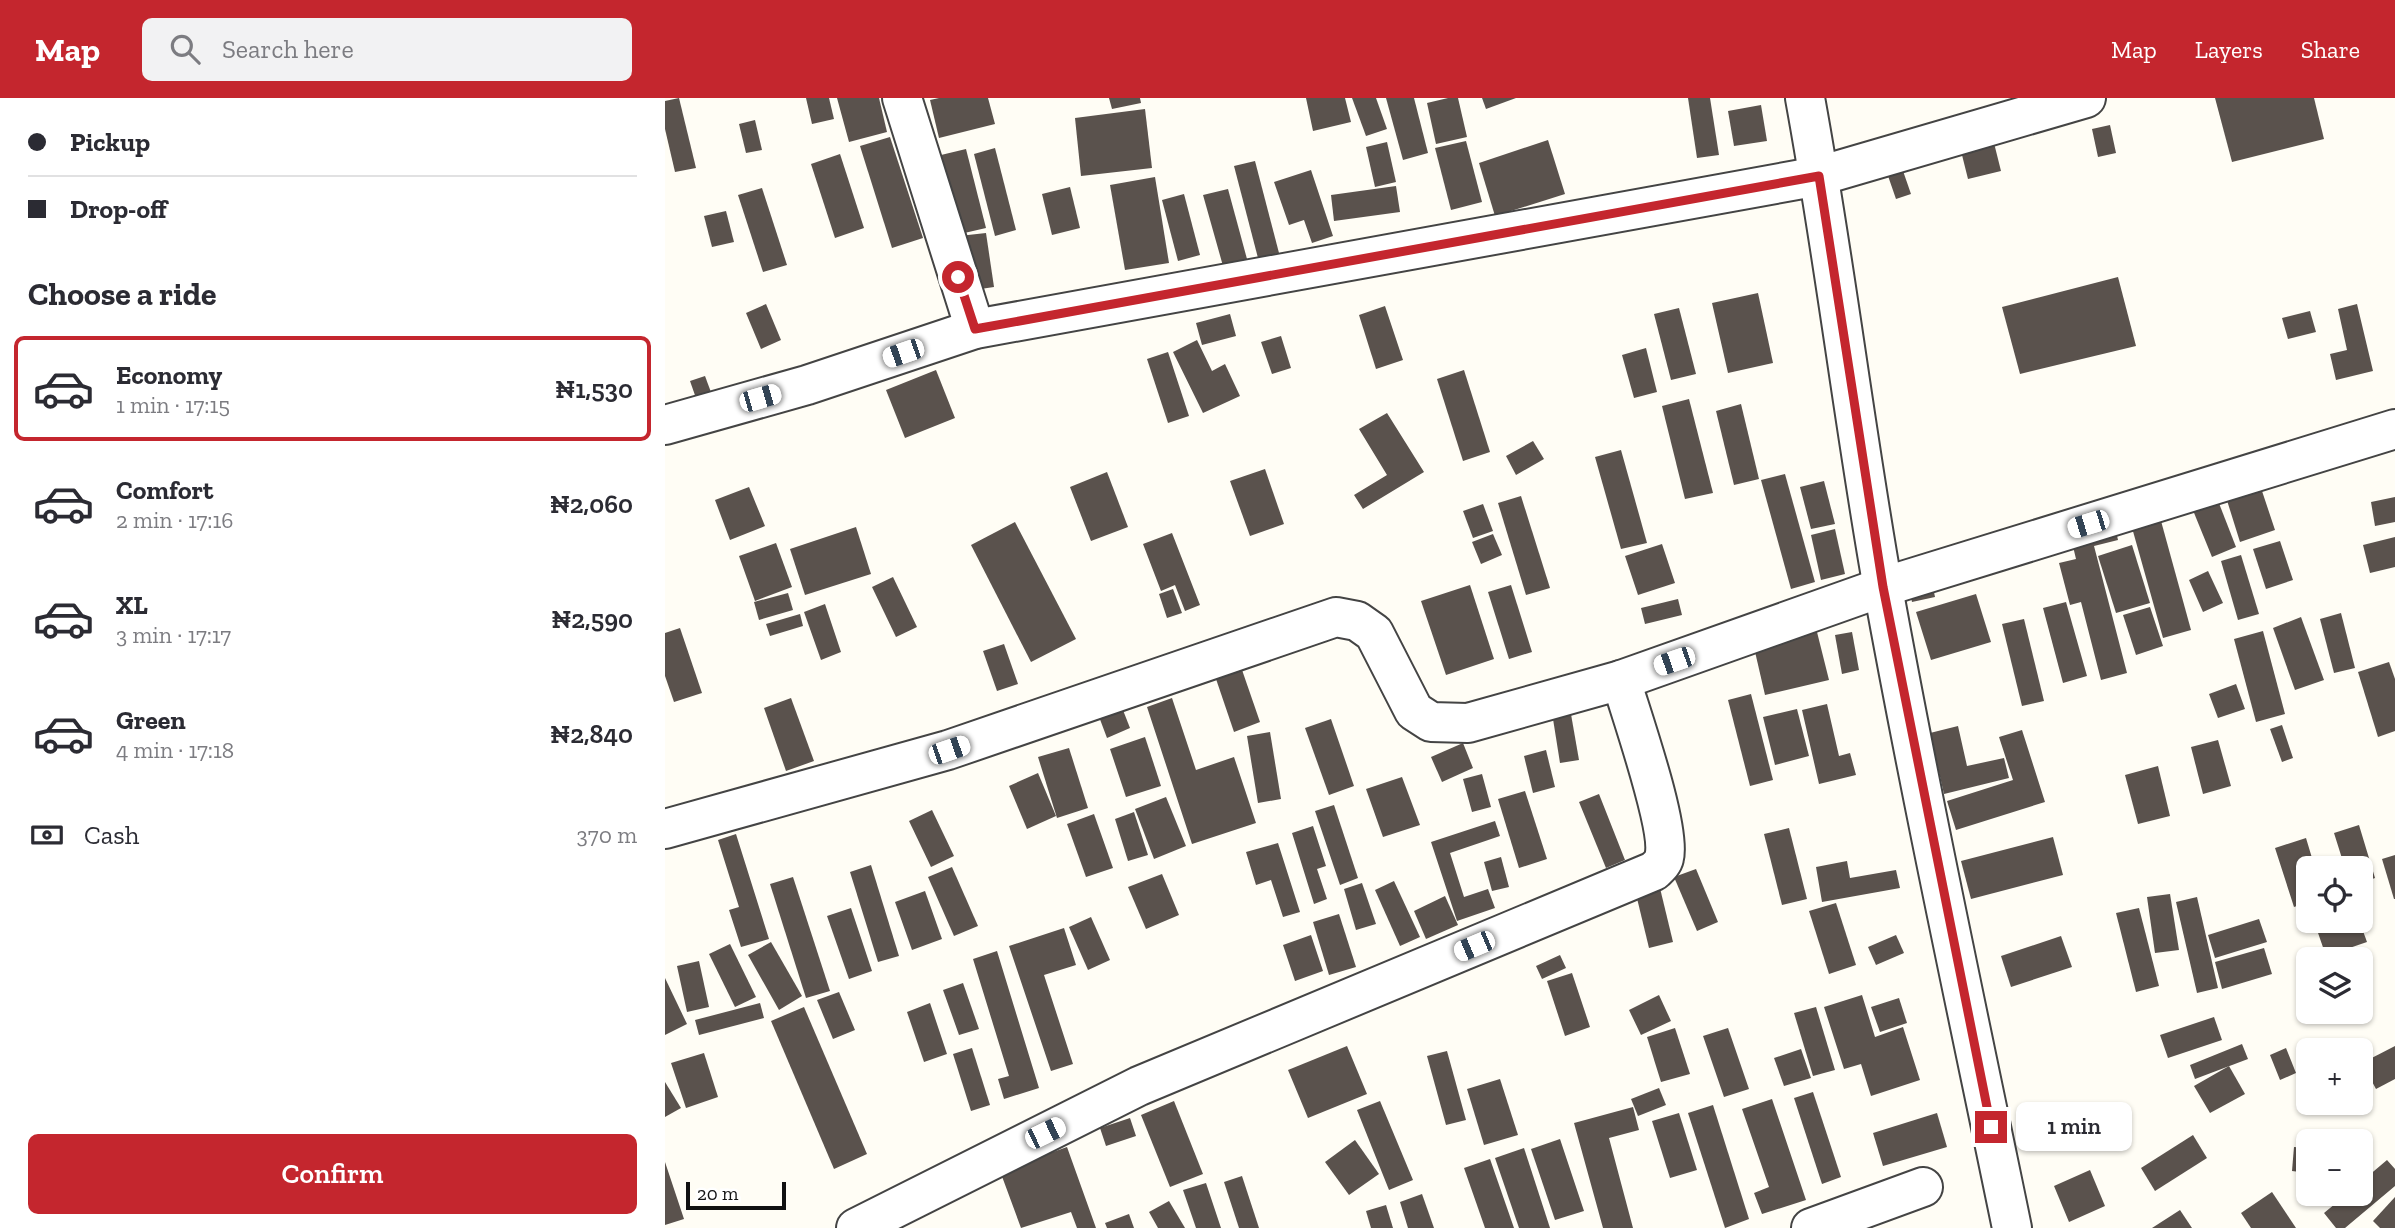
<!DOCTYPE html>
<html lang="en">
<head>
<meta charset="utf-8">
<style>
	:root { --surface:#fff; --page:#f2f2f3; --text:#2b2b33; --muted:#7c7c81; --line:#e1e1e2; --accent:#c4262e }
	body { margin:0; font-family:"Zilla Slab",serif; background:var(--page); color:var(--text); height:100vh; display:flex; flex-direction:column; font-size:26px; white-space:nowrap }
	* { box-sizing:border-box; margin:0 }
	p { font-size:23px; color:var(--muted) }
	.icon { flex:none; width:38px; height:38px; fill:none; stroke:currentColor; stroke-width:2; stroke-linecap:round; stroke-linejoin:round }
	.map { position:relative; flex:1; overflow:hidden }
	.sheet { display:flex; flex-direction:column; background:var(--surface); width:665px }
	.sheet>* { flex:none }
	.guide { display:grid; align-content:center; height:154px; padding:0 28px; background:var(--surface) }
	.fabs { position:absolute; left:1631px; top:758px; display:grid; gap:14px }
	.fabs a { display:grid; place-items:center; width:77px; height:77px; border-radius:10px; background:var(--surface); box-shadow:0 2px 5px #0004; font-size:35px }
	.scale { position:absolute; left:21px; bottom:18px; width:100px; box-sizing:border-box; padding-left:7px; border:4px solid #111; border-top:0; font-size:19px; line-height:24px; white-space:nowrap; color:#111; -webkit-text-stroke:5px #fff; paint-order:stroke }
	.end { position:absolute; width:32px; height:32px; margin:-16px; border:9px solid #c4262e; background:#fff; box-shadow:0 0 0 4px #fff }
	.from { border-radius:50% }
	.bubble { position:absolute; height:49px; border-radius:10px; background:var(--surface); box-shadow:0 2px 5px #0004; font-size:23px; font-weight:600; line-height:49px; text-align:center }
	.car { position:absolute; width:21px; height:42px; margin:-21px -10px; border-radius:9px; box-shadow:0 0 5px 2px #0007; background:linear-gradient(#fff 24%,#345 0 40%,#fff 0 76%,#345 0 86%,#fff 0) }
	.guide b { display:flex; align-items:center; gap:24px; height:66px; font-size:26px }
	.guide b+b { border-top:2px solid var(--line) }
	.guide i { width:18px; height:18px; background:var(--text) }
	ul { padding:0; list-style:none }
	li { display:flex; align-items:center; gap:21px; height:105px; margin:0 14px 10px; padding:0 14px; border:4px solid transparent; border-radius:10px }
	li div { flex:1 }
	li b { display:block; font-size:26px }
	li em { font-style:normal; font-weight:600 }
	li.current { border-color:var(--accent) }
	li>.icon { width:63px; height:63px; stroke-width:1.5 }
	h2 { padding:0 28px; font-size:32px; line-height:84px }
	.pay { display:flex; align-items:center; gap:18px; height:77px; padding:0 28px; font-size:26px }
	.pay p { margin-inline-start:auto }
	.cta { display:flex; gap:14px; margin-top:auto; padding:14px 28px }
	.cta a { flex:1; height:80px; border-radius:10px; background:var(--accent); color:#fff; font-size:28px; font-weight:600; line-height:80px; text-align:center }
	header { display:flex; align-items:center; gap:42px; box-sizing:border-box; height:98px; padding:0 35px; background:var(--accent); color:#fff }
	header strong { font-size:33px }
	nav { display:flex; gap:38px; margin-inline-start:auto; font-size:24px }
	.search { width:490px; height:63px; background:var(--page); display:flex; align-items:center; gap:18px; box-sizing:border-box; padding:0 24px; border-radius:10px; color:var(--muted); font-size:26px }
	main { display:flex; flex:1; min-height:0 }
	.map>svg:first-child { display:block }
	.building { fill:#5a524d }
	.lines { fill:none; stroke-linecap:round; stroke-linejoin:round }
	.minor-casing { stroke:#444; stroke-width:42 }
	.minor { stroke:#fff; stroke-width:38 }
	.route { stroke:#c4262e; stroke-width:9 }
</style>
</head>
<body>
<header>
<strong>Map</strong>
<div class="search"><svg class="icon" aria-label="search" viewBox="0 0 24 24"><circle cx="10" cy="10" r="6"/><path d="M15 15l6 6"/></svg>Search here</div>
<nav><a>Map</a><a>Layers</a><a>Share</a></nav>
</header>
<main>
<section class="sheet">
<div class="guide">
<b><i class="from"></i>Pickup</b>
<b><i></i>Drop-off</b>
</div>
<h2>Choose a ride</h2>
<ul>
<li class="current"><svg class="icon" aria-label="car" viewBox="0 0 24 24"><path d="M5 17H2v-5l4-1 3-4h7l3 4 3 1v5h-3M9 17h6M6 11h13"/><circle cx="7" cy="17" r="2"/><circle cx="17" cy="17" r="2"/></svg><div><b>Economy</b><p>1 min · 17:15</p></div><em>₦1,530</em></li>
<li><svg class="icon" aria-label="car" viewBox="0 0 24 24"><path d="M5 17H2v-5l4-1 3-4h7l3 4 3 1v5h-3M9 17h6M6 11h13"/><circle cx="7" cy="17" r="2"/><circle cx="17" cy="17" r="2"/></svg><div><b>Comfort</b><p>2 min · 17:16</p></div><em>₦2,060</em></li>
<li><svg class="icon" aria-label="car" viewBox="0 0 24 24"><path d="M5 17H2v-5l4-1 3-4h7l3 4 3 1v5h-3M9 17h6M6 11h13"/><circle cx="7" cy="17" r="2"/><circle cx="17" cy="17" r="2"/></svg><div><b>XL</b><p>3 min · 17:17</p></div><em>₦2,590</em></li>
<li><svg class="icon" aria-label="car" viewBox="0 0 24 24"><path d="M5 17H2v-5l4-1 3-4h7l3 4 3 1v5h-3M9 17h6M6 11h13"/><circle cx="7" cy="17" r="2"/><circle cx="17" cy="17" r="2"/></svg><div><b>Green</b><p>4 min · 17:18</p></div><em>₦2,840</em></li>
</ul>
<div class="pay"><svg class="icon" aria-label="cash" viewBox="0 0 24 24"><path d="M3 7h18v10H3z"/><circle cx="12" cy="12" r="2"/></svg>Cash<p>370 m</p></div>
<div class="cta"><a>Confirm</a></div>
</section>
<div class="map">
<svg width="1730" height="1130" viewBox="0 0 1730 1130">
	<rect width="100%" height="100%" fill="#fffdf5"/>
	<g class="building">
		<polygon points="14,0 31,70 10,74 0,31 0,3"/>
		<polygon points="141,0 164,0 169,21 147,26"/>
		<polygon points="172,0 214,0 222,34 184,44"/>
		<polygon points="274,0 323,0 330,26 274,40 265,2"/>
		<polygon points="444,0 475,0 476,5 447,11"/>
		<polygon points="641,0 680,0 686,24 648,33"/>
		<polygon points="687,0 711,0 722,31 701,38"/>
		<polygon points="721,0 749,0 763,55 738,62"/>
		<polygon points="783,0 793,0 802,39 771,46 762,5"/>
		<polygon points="817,0 851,0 821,11"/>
		<polygon points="1023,0 1045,0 1054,57 1032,60"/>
		<polygon points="1550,0 1649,0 1659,41 1567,64"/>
		<polygon points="1096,7 1102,43 1069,48 1063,13"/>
		<polygon points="480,11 487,70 416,78 410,20"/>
		<polygon points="90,22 97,52 81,55 74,26"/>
		<polygon points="1445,27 1451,55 1433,59 1427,31"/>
		<polygon points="1326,33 1336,73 1303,81 1293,41"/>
		<polygon points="225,39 258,140 227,150 195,48"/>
		<polygon points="883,42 900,96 830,118 814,65"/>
		<polygon points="801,43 817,104 786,112 770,50"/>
		<polygon points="722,44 731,84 710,89 701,49"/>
		<polygon points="330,50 351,132 330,138 309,56"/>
		<polygon points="301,51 321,130 295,136 276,57"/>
		<polygon points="175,56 199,130 170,140 146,66"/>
		<polygon points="590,63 614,155 593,160 569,68"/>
		<polygon points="1237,70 1246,96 1231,101 1222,75"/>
		<polygon points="646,72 668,138 647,145 639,122 624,127 609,84"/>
		<polygon points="490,79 504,165 460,172 445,87"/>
		<polygon points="731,88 735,114 669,123 666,97"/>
		<polygon points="405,89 415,130 387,137 377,96"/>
		<polygon points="97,90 122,167 98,174 73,97"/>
		<polygon points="563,91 582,161 558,168 538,97"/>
		<polygon points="519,96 535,157 513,163 497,102"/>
		<polygon points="61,113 69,144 47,149 39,118"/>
		<polygon points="321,135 329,189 302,193 294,138"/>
		<polygon points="1453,179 1471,248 1355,276 1337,209"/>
		<polygon points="1093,195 1108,265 1063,275 1047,205"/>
		<polygon points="101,206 116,242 96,251 81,215"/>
		<polygon points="1692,206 1708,273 1671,282 1665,256 1682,252 1673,211"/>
		<polygon points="720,208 738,262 711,271 694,217"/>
		<polygon points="1014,210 1031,276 1006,282 989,216"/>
		<polygon points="1645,213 1651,234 1623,241 1617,220"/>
		<polygon points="565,216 571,238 537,247 531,225"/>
		<polygon points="616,238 626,270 607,276 596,244"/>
		<polygon points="532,242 547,273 560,266 575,298 538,315 508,254"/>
		<polygon points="981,250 992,294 969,300 957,257"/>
		<polygon points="503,254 524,318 503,325 482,261"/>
		<polygon points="271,272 290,320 240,340 221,292"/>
		<polygon points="799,272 825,354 798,363 772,281"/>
		<polygon points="40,278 47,297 32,303 25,283"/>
		<polygon points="1024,301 1048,395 1020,401 997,308"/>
		<polygon points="1076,306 1094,381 1069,387 1051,313"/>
		<polygon points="722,315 759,374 698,411 689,397 722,377 694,331"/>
		<polygon points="868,343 879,361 851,377 841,358"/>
		<polygon points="956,352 982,445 956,451 930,359"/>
		<polygon points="600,371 619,426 585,438 565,383"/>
		<polygon points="442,374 463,429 426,443 405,389"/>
		<polygon points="1120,376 1150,484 1126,491 1096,382"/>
		<polygon points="1159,383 1170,426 1146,431 1135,389"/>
		<polygon points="1594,384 1610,432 1575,444 1560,396"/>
		<polygon points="84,389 100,428 65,442 50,402"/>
		<polygon points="1550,395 1571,449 1547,459 1525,405"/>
		<polygon points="856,398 885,490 861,497 833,405"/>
		<polygon points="1730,399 1730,424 1710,428 1706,404"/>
		<polygon points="818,406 828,433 808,440 798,413"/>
		<polygon points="1493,412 1526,532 1498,540 1464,419"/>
		<polygon points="350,424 411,541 366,564 306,447"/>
		<polygon points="191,429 206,476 140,497 125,451"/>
		<polygon points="1450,429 1453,442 1429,448 1462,575 1436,582 1416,504 1405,507 1394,465 1411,461 1406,440"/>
		<polygon points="1170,431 1180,476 1156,482 1146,437"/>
		<polygon points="507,435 535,507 520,513 510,487 496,493 478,446"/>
		<polygon points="828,436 837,457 816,466 807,444"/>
		<polygon points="1730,439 1730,469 1705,475 1698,447"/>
		<polygon points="1615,443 1628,482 1601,491 1588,451"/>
		<polygon points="111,445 127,489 90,503 74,458"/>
		<polygon points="997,446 1010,485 973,497 960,458"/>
		<polygon points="1467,447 1485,505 1451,515 1433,458"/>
		<polygon points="1576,457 1594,516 1573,522 1556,463"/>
		<polygon points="1543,473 1558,505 1538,514 1524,482"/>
		<polygon points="228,479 252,529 231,539 207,489"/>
		<polygon points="1266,480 1270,499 1247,504 1243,486"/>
		<polygon points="805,487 829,561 781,577 756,503"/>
		<polygon points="846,487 867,554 844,561 823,494"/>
		<polygon points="508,491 517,515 502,520 494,496"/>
		<polygon points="123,495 128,512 94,522 89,504"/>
		<polygon points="1311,496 1326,544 1266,562 1251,514"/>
		<polygon points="1013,501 1017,517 980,526 976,510"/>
		<polygon points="1401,504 1422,578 1398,585 1378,510"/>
		<polygon points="160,506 176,554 156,562 139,514"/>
		<polygon points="1485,509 1498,548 1471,557 1458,517"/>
		<polygon points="1676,515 1690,570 1669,575 1655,521"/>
		<polygon points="135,516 138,528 105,538 101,526"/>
		<polygon points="1636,519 1659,582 1630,592 1608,530"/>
		<polygon points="1359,521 1379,603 1357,608 1337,526"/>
		<polygon points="15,530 37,595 9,604 0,578 0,535"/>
		<polygon points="1151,530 1164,582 1100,597 1088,545"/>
		<polygon points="1598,533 1620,616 1591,624 1569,541"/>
		<polygon points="1187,534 1194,572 1177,576 1170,537"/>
		<polygon points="339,546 353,586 332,593 318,553"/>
		<polygon points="1724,564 1730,581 1730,633 1713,639 1693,574"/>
		<polygon points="576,569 595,624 569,634 550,578"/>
		<polygon points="1571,586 1580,611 1553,620 1544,596"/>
		<polygon points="1086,596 1108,682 1085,688 1063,602"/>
		<polygon points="903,599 914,662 895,665 885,602"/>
		<polygon points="126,600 149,663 121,673 99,610"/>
		<polygon points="507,600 531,672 569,659 591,725 527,746 482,609"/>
		<polygon points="1162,606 1174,658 1185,655 1191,677 1154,686 1137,612"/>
		<polygon points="456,607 465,630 442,640 433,616"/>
		<polygon points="1132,611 1144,658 1110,667 1098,619"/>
		<polygon points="666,621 689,688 664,697 640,630"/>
		<polygon points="1617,627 1628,660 1617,664 1605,631"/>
		<polygon points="1293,628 1302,668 1339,660 1344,680 1279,696 1265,635"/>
		<polygon points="1357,632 1380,704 1291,732 1282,703 1348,682 1334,639"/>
		<polygon points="605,634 616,701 593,705 582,638"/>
		<polygon points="480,639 496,688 461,699 445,651"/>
		<polygon points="1553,642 1566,688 1538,696 1526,649"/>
		<polygon points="798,645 808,670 777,684 766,659"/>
		<polygon points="404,650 423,710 392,720 373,659"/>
		<polygon points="881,652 890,689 868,695 859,658"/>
		<polygon points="1493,668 1505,718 1473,726 1460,677"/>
		<polygon points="373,675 391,718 362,731 344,688"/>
		<polygon points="817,676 826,709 807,714 798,681"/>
		<polygon points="737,679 755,727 718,739 701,691"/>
		<polygon points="860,693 882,761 854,770 833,701"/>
		<polygon points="934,696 960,762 941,770 914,704"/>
		<polygon points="501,699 521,748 489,761 470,711"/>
		<polygon points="669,707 693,780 675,787 650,713"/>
		<polygon points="267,712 289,758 266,769 244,723"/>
		<polygon points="469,714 483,757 463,763 450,721"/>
		<polygon points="429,716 448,770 421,779 402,726"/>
		<polygon points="830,723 835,738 785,755 799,799 823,791 830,810 792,823 766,744"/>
		<polygon points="1694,727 1710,780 1696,785 1696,770 1680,770 1669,735"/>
		<polygon points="648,728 661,768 652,771 662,801 649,806 627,735"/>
		<polygon points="1124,730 1142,801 1117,807 1099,736"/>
		<polygon points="71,736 104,841 76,849 64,812 74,809 53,742"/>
		<polygon points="1388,739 1398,777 1306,801 1296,763"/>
		<polygon points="1641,740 1650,770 1643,770 1643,804 1629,809 1610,750"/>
		<polygon points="613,745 635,814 618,819 606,782 591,787 581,754"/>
		<polygon points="1730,757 1730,801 1729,801 1717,761"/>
		<polygon points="836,759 844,789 827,793 819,764"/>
		<polygon points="1182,763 1185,780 1231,772 1235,790 1157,804 1151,769"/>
		<polygon points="206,767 234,858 213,864 185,774"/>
		<polygon points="287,769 313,828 289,838 263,779"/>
		<polygon points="1031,771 1053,824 1032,833 1009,779"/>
		<polygon points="497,776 514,817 481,831 463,789"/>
		<polygon points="128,779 165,893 141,900 105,786"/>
		<polygon points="729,783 755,839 735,848 710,792"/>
		<polygon points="697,785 711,826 691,832 679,791"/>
		<polygon points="994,786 1008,844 984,850 970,792"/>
		<polygon points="260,793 277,841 247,852 230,804"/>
		<polygon points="1505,796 1514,852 1490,855 1482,799"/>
		<polygon points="780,798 793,827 761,841 749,813"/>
		<polygon points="1532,799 1553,890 1532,895 1511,804"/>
		<polygon points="1171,805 1191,867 1164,876 1144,813"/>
		<polygon points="186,810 207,873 184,881 162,818"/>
		<polygon points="1474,810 1494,888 1471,894 1451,815"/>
		<polygon points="674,816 691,869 664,877 648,824"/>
		<polygon points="426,819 445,862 423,872 404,829"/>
		<polygon points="1594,821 1602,844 1550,860 1543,837"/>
		<polygon points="1679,822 1694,822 1702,844 1661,858 1652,832"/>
		<polygon points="399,830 411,867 379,877 408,966 386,973 344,848"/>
		<polygon points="646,837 658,873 630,883 618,847"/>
		<polygon points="1231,837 1239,855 1211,867 1203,849"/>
		<polygon points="1396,838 1407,869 1346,889 1336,858"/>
		<polygon points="106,844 137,898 114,912 83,857"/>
		<polygon points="65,846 91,899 70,909 44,856"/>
		<polygon points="1599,850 1607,876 1557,891 1550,864"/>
		<polygon points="332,853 374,990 339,1001 333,981 344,978 308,861"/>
		<polygon points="895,857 901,870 877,881 871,868"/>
		<polygon points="34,863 44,909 22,914 12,868"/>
		<polygon points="907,875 925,929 900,938 882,883"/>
		<polygon points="0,880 22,926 0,937"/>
		<polygon points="298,885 314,931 294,937 278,892"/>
		<polygon points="174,894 190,932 168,941 152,902"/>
		<polygon points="994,897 1006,923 976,937 964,912"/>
		<polygon points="1197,897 1210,939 1238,929 1255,982 1206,998 1196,966 1179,971 1159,909"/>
		<polygon points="1234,900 1242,925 1215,934 1206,909"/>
		<polygon points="95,905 99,920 34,937 30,922"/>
		<polygon points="265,905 282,956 259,964 242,914"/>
		<polygon points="139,909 202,1056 169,1071 106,923"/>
		<polygon points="1151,909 1170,972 1148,978 1129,915"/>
		<polygon points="1549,919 1557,942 1503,960 1495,937"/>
		<polygon points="1010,930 1025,976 996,984 982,939"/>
		<polygon points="1063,930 1084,991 1059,999 1038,938"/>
		<polygon points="1577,946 1583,961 1530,981 1525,967"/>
		<polygon points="682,948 702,996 643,1020 623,972"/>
		<polygon points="1730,948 1730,981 1711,991 1697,965"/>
		<polygon points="307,950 325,1007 306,1013 288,956"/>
		<polygon points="1621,950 1631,975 1615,982 1605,957"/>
		<polygon points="1136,951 1146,980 1119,988 1109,960"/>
		<polygon points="782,953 801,1022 781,1027 762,958"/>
		<polygon points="39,955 53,999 21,1010 6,965"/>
		<polygon points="1564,968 1580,996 1545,1015 1529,988"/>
		<polygon points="835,981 853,1037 819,1047 802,991"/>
		<polygon points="0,984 16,1010 0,1019"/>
		<polygon points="994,990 1001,1007 973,1018 966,1001"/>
		<polygon points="1148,994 1176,1079 1157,1086 1129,1000"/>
		<polygon points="1107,1001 1141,1102 1097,1116 1089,1095 1104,1089 1077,1011"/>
		<polygon points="509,1003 538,1076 505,1089 476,1017"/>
		<polygon points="715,1003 748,1082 724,1092 692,1012"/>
		<polygon points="1048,1007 1084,1121 1060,1130 1023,1015"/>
		<polygon points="968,1009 974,1032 944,1040 968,1130 938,1130 909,1025"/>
		<polygon points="1014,1015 1032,1072 1005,1080 987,1023"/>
		<polygon points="1272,1015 1282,1049 1218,1068 1208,1035"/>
		<polygon points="465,1020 471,1038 441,1048 435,1030"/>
		<polygon points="1528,1037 1542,1060 1490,1093 1476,1070"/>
		<polygon points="895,1041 919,1113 890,1122 866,1051"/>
		<polygon points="690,1042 714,1076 684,1097 660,1064"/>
		<polygon points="402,1049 431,1130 412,1130 406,1114 356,1130 335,1073"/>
		<polygon points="1629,1049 1643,1050 1643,1075 1627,1073"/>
		<polygon points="859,1050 885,1130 854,1130 830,1060"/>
		<polygon points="825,1061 849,1130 820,1130 799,1070"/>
		<polygon points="1722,1062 1730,1071 1730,1088 1680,1130 1671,1130 1659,1115 1682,1096 1696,1096 1696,1084"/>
		<polygon points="0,1064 19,1121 0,1127"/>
		<polygon points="1425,1072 1440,1108 1404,1124 1389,1088"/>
		<polygon points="577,1078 594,1130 574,1130 559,1084"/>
		<polygon points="541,1085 556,1130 531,1130 518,1092"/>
		<polygon points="1607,1094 1631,1130 1586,1130 1576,1115"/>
		<polygon points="757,1096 769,1130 743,1130 735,1104"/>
		<polygon points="1730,1099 1730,1130 1715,1130 1708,1123"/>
		<polygon points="504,1103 520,1130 493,1130 484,1114"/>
		<polygon points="721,1107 728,1130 706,1130 701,1113"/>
		<polygon points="1515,1112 1527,1130 1487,1130"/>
		<polygon points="464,1116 469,1130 442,1130 440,1125"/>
	</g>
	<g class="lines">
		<g class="minor-casing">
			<g id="minor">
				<polyline points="237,0 310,231"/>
				<path d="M1140,0C1170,163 1189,327 1218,490C1257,704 1303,917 1347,1130"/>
				<polyline points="0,327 142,287 310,231 1154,78 1421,0"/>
				<polyline points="0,731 283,652 671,519 692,523 709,535 749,613 766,624 803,625 956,582 1218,489 1730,331"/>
				<path d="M191,1130L474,988L989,773C993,769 998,765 999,760C1007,732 966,616 956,582"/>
				<polyline points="1146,1130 1258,1089"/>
			</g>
		</g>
		<use href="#minor" class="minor"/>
	</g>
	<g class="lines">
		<polyline class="route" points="293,179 310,231 1154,78 1218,489 1326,1029"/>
	</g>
</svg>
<div class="fabs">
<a><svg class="icon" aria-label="locate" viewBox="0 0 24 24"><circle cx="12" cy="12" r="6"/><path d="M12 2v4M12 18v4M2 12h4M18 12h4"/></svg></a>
<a><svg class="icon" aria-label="layers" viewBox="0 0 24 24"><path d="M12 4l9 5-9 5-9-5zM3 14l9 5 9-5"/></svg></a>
<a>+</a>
<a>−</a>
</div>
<div class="scale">20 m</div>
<i class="end from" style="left:293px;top:179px"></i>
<i class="end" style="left:1326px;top:1029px"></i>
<div class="bubble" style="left:1351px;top:1004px;width:116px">1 min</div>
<i class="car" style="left:238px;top:255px;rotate:251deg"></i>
<i class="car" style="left:95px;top:300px;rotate:74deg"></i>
<i class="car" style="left:1423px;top:426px;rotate:253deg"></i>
<i class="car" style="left:1009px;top:563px;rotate:251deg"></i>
<i class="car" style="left:284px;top:652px;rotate:71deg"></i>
<i class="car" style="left:809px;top:848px;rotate:247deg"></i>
<i class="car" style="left:380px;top:1035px;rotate:64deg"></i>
</div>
</main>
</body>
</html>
